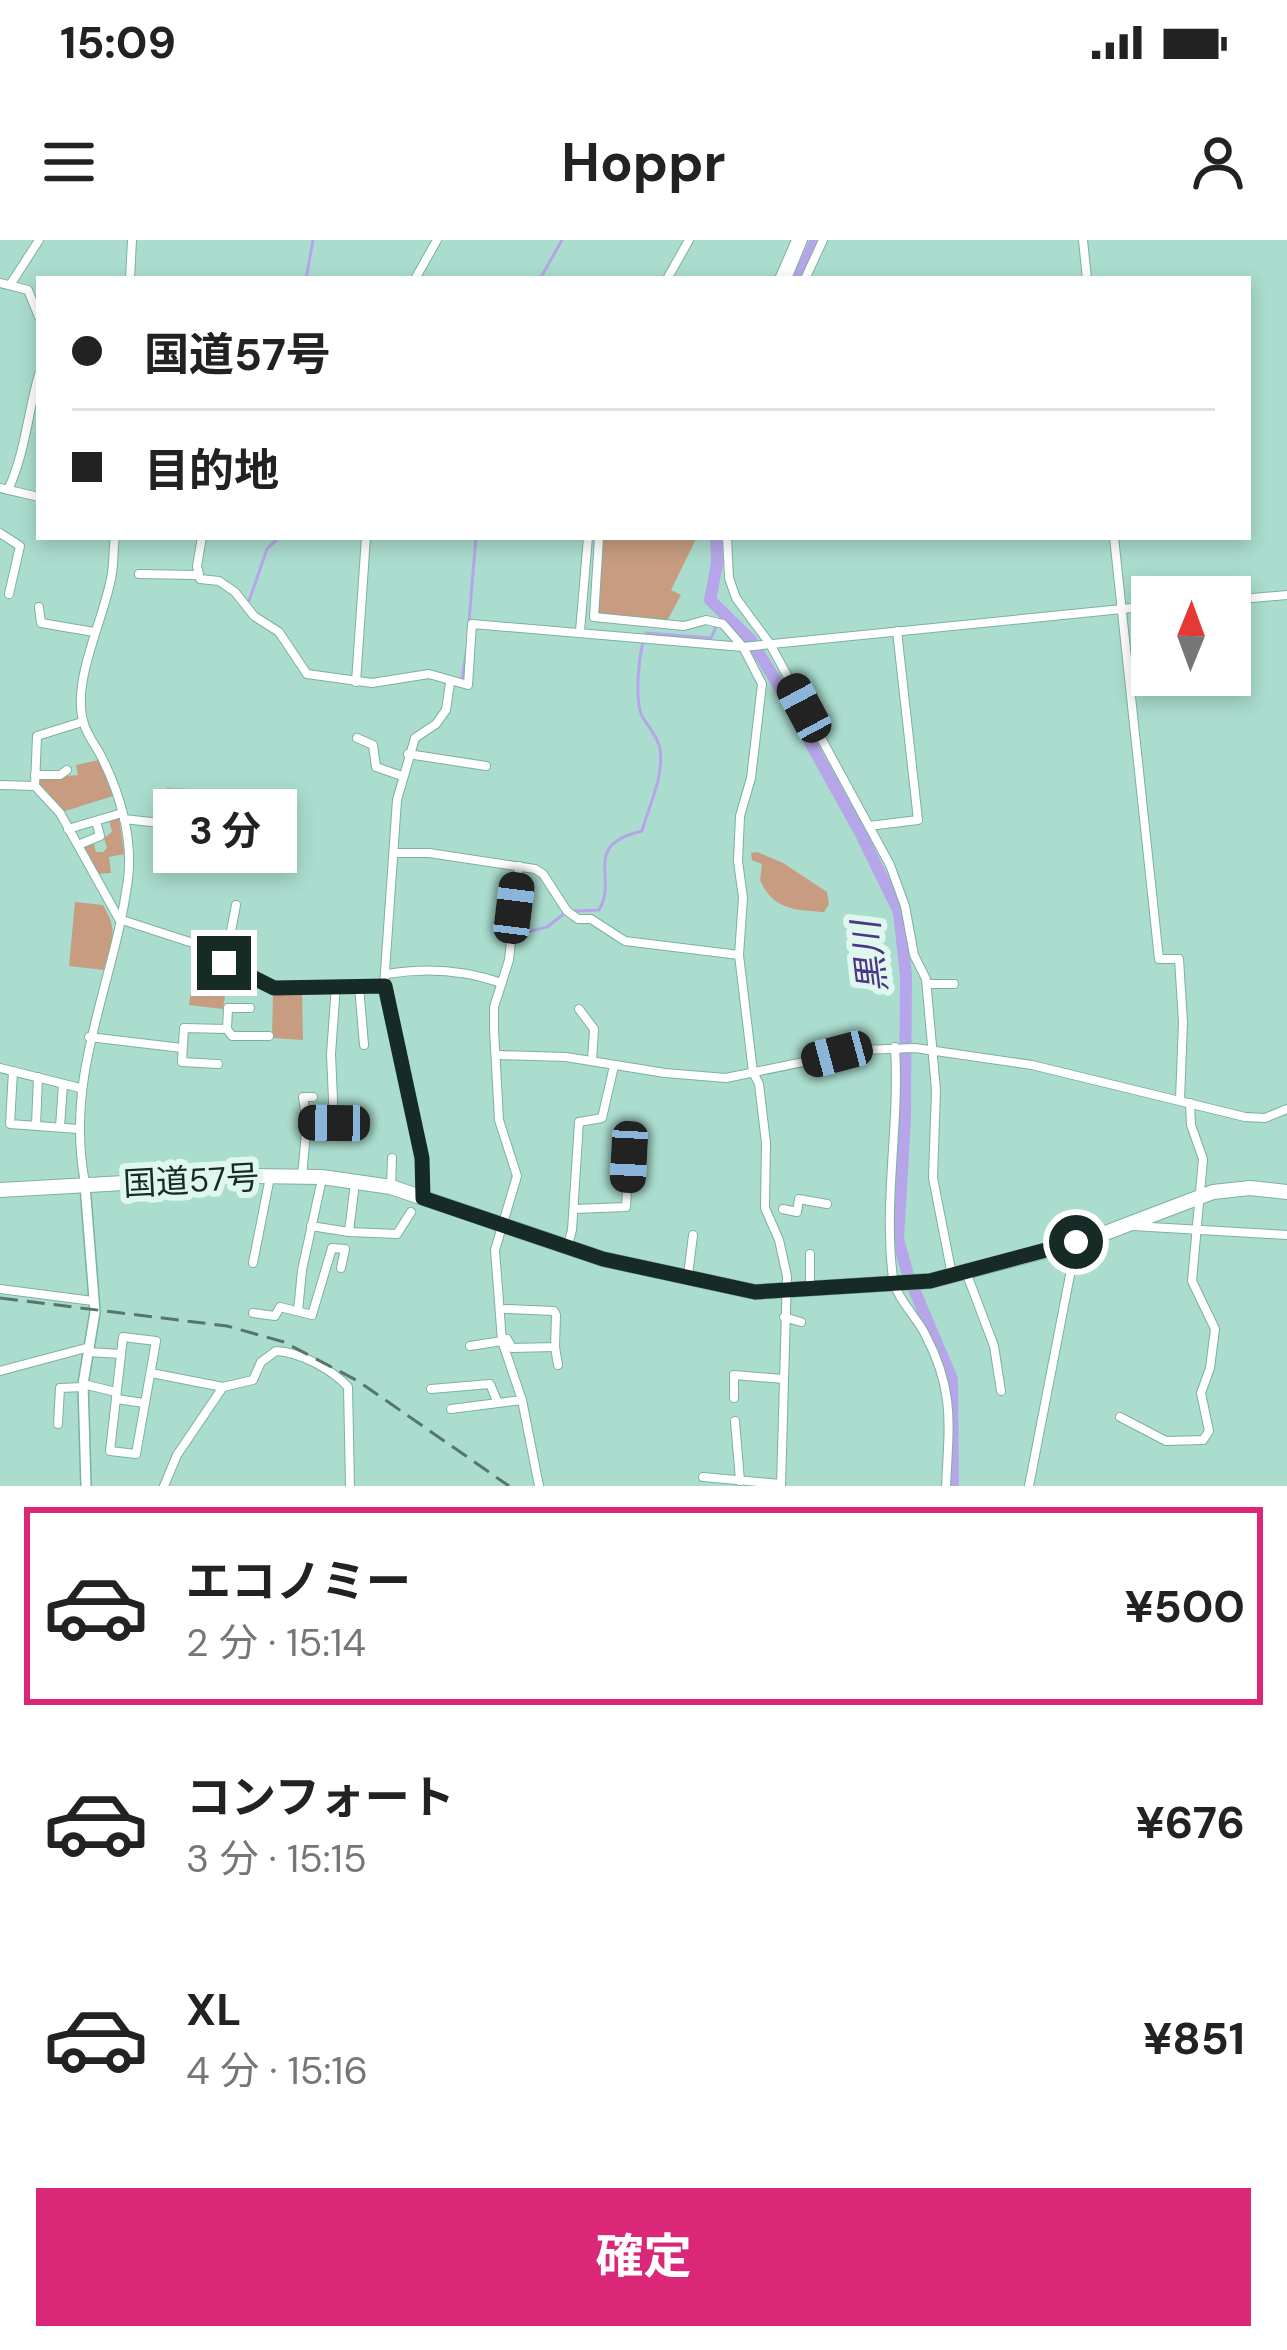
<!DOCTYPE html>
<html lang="ja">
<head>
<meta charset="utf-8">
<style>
	:root { --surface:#fff; --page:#f2f2f2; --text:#222; --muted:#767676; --line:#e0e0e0; --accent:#db2777 }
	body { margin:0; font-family:"DM Sans","Noto Sans JP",sans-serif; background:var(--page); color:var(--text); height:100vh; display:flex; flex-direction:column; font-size:45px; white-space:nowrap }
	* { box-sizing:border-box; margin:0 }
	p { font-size:39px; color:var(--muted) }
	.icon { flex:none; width:66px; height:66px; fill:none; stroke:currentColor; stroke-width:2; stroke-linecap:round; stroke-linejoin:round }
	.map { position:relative; height:1246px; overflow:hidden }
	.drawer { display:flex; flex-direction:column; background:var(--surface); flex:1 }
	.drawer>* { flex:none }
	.top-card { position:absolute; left:36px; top:36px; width:1215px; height:264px; border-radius:0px; box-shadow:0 6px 18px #0003; display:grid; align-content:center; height:264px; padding:0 36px; background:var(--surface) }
	.needle { width:78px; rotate:1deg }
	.controls { position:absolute; left:1131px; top:336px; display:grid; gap:24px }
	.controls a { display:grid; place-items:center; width:120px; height:120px; border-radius:0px; background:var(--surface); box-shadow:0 6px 18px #0003; font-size:60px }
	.end { position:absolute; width:54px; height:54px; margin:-27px; border:15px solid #172b26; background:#fff; box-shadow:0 0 0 6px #fff }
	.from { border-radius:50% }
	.bubble { position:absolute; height:84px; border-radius:0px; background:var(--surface); box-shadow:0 6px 18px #0003; font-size:39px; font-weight:700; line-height:84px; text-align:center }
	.car { position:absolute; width:36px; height:72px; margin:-36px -18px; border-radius:15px; box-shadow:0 0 9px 3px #0007; background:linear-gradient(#222 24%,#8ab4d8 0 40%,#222 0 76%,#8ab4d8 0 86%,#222 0) }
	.top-card b { display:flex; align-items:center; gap:42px; height:114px; font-size:45px }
	.top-card b+b { border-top:3px solid var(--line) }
	.top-card i { width:30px; height:30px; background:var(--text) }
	ul { padding:21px 0 0; list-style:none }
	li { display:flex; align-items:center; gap:36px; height:198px; margin:0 24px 18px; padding:0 12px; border:6px solid transparent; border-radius:0px }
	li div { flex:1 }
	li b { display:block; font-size:45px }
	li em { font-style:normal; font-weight:700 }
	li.on { border-color:var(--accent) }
	li>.icon { width:108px; height:108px; stroke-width:1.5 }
	.action { display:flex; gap:24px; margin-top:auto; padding:24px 36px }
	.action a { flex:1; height:138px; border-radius:0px; background:var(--accent); color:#fff; font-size:48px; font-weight:700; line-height:138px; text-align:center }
	.status { display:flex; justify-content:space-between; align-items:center; height:84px; padding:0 60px; background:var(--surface); direction:ltr }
	.status svg { height:33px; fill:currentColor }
	header { display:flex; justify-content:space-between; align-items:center; height:156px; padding:0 36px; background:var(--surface); font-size:54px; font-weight:700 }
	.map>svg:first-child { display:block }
	.green { fill:#c79c81 }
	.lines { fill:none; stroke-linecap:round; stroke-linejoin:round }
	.stream { stroke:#b6a6e9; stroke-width:3 }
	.river { stroke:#b6a6e9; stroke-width:12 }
	.street-casing { stroke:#7eb0a2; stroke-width:10 }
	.secondary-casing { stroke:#7eb0a2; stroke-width:12 }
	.highway-casing { stroke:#7eb0a2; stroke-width:16 }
	.street { stroke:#fff; stroke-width:8 }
	.secondary { stroke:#fff; stroke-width:9 }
	.highway { stroke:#fff; stroke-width:14 }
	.rail { stroke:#55766d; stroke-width:3; stroke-dasharray:18 9; stroke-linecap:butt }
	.route { stroke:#172b26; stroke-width:15 }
	.labels { text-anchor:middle; stroke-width:12; stroke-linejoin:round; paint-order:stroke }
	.street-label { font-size:33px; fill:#172b26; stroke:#def8f0 }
	.water-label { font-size:36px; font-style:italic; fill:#4d3583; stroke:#def8f0 }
</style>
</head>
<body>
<div class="status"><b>15:09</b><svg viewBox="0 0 49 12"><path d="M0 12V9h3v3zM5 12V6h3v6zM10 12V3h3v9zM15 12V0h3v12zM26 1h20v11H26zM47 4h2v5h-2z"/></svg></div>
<header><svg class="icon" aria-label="menu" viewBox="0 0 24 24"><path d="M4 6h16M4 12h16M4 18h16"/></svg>Hoppr<svg class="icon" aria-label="person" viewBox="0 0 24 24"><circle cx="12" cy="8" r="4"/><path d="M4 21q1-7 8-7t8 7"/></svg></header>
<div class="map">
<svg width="1287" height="1246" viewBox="0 0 1287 1246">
	<rect width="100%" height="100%" fill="#aaddce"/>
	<g class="green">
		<polygon points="601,297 697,297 671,350 681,355 667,381 596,374"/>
		<polygon points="99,520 113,556 62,572 39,546 38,538 78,535 76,525"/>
		<polygon points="167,548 225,551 219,566 166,561"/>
		<polygon points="119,577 124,614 109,617 111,633 97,634 81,607 93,601 96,612 103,612 107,608 104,598 112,592 109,580"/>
		<path d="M757,612L783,623L827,652L829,664L824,672C795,670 773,670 760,640L762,624L752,620L751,613Z"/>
		<path d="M75,662L103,665C119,692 112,699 104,730L69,726Z"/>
		<polygon points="197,708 229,728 223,769 189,765"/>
		<polygon points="273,749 302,751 303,800 272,798"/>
	</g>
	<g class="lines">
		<g class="stream">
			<polyline points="306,39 313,0"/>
			<polyline points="540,39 562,0"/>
			<polyline points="249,361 267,309 279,297"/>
			<polyline points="469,381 476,297"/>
			<polyline points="462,440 467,408"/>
			<path d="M574,671L599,670C619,636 580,606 642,591C649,564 664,539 660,509C658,496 648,487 642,476C634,459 639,410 646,393L711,398L716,387"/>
			<polyline points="519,694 547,687 565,673"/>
		</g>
		<g class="river">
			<polyline points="798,39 816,0"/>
			<polyline points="716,297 717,324 710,360 750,399 776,441 861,594 899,672 906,736 905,880 898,999 908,1035 952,1139 953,1246"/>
		</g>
		<g class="street-casing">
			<g id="street">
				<polyline points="1083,0 1087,39"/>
				<polyline points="130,39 132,0"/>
				<polyline points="415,39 437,0"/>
				<polyline points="667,39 689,0"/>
				<polyline points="779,39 796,0"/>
				<polyline points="787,39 803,0"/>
				<polyline points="805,39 823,0"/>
				<polyline points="0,43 28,50 39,77"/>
				<polyline points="10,45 39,0"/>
				<polyline points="0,248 39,257"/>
				<path d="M8,250C26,210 27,176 39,134"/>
				<polyline points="0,293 20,306 9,354"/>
				<polyline points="202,297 197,326 200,339 219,341 235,352 254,376 279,392 307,434 372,443 429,434 468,445 472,384 743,407 1152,366"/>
				<polyline points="599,297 594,377 684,386 706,380 723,384 743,407 762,444 751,538 740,576 738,621 743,658 739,715 753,832 759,844 766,903 765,968 779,1000 787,1036 781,1246"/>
				<polyline points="727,297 729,338 736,358 770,404 890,625 905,666 914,715 926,739 936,850 933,938 952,1035"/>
				<polyline points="1114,297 1159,719 1179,719 1183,782 1180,860"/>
				<polyline points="139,334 196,335"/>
				<polyline points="1230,360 1287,355"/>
				<polyline points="39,367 41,383 94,392"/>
				<polyline points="580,391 588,297"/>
				<polyline points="356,442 366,297"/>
				<polyline points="357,498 373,505 376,527 402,536"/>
				<polyline points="408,514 486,526"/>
				<polyline points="35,535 60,535 67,530"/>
				<polyline points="0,545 35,546 60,573 119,679 199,705 232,729 274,748 384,746"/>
				<polyline points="35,546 37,496 82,482"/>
				<polyline points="124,579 169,584"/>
				<polyline points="869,586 918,580 897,391"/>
				<polyline points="68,589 122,573"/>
				<polyline points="78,605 100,596 96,581"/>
				<polyline points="395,613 429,613 535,629 543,634 567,671 578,679 591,679 625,701 739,715"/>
				<polyline points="519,626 509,720 494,767 494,790 499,880 517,936 495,1010 502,1101 522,1160 539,1246"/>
				<polyline points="225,722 236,665"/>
				<path d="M387,734C427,727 464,730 502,743"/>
				<polyline points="927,744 954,744"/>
				<polyline points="359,746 364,805"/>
				<polyline points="250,768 228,768 227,789 232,796 269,796"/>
				<polyline points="579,769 594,789 592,821"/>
				<polyline points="89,797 182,808"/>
				<path d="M895,807C900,884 883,962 893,1038C896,1058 916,1076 925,1094C955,1151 949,1184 946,1246"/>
				<polyline points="497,815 566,817 665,833 726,838 861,810 915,808 1032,825 1245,877 1265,878 1287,869"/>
				<polyline points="218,824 182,822 184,788 227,789"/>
				<polyline points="0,828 80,848"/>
				<polyline points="13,831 10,884 78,889"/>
				<polyline points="313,857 303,857 307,882 357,879"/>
				<polyline points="334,883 331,814 336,745"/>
				<polyline points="36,885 38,837"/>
				<polyline points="60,887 63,844"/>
				<polyline points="302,936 307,882"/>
				<path d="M85,943C64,833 114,746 128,639C133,598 120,553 101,516C96,506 87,495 84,484C70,441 106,376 112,333C114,321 113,309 115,297"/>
				<polyline points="391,946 392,918"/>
				<polyline points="424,957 422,918 384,746 397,560 415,498 436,484 446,470 450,443"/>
				<polyline points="574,969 626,967 629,917"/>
				<polyline points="783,969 797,972 799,959 827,964"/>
				<polyline points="311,986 349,992 355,942"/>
				<polyline points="1133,986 1287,995"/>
				<polyline points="349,992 397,994 411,972"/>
				<polyline points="567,1008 572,990 579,882 602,878 614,826"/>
				<polyline points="810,1014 810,1048"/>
				<polyline points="253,1023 270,937"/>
				<polyline points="966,1032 994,1106 1001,1151"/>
				<polyline points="688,1035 693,995"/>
				<polyline points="0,1049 93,1061"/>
				<polyline points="506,1069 554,1071 556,1075 555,1107 512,1108 507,1099"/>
				<polyline points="298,1071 302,1030 322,939"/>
				<polyline points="253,1073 275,1076 280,1067 312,1075 332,1008 345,1009 341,1028"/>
				<polyline points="784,1077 801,1082"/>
				<polygon points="123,1097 156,1101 136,1214 110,1211"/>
				<polyline points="470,1106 502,1101"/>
				<polyline points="555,1107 558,1125"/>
				<polyline points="88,1112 121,1114"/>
				<polyline points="0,1131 86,1108"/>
				<polyline points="151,1133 223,1147"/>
				<polyline points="83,1144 116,1152"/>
				<polyline points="431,1149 490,1144 498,1163 522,1160"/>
				<polyline points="734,1158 734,1135 784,1139"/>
				<polyline points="116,1159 144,1163"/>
				<polyline points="451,1169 498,1163"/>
				<polyline points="1120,1177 1166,1201 1203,1200 1209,1191 1201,1153 1210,1128 1215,1089 1192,1041 1203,919 1191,885 1190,863"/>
				<polyline points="735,1181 740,1241"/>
				<polyline points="58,1184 60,1148 84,1147"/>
				<polyline points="703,1237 781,1244"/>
				<path d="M164,1246L177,1215L223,1147L253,1140L261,1122L276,1111C300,1112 333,1130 348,1147L350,1246"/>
				<polyline points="1029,1246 1076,1004"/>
			</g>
		</g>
		<g class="secondary-casing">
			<polyline id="secondary" points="85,945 95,1072 83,1144 86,1246"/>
		</g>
		<g class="highway-casing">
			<polyline id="highway" points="0,950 248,936 322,937 391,947 603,1019 755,1052 930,1041 1087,1000 1213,952 1250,948 1287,952"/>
		</g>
		<use href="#street" class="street"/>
		<use href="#secondary" class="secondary"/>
		<use href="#highway" class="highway"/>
		<polyline class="rail" points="0,1058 227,1086 284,1102 358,1141 509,1246"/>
	</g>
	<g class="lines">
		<polyline class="route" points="224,723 274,748 385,746 422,918 423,958 603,1019 755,1052 930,1041 1076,1002"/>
	</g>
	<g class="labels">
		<g class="street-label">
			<text transform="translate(191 940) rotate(-3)" y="12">国道57号</text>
		</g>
		<g class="water-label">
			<text transform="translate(869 717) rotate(-97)" y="13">黒川</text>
		</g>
	</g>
</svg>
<div class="controls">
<a><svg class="needle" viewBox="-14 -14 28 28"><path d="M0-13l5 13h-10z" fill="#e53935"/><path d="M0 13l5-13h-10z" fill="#767676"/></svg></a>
</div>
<i class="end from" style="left:1076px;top:1002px"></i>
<i class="end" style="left:224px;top:723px"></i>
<div class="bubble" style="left:153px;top:549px;width:144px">3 分</div>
<i class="car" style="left:804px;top:468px;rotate:332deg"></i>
<i class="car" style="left:514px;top:668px;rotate:7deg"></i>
<i class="car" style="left:837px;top:814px;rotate:255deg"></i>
<i class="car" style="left:334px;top:883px;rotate:271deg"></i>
<i class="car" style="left:629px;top:917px;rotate:183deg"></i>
<div class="top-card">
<b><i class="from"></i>国道57号</b>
<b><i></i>目的地</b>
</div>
</div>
<section class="drawer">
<ul>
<li class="on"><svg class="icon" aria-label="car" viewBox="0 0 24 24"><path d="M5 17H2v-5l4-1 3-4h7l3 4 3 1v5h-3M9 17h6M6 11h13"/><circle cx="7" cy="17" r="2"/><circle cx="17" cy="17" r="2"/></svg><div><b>エコノミー</b><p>2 分 · 15:14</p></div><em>¥500</em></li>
<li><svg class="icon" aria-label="car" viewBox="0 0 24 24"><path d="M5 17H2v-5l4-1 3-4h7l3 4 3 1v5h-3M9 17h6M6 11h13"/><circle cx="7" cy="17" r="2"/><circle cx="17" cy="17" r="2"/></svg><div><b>コンフォート</b><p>3 分 · 15:15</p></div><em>¥676</em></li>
<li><svg class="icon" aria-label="car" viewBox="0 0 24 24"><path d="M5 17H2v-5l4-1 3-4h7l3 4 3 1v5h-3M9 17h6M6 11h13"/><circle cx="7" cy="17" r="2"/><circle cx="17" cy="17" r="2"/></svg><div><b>XL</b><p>4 分 · 15:16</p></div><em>¥851</em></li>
</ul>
<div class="action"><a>確定</a></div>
</section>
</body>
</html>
